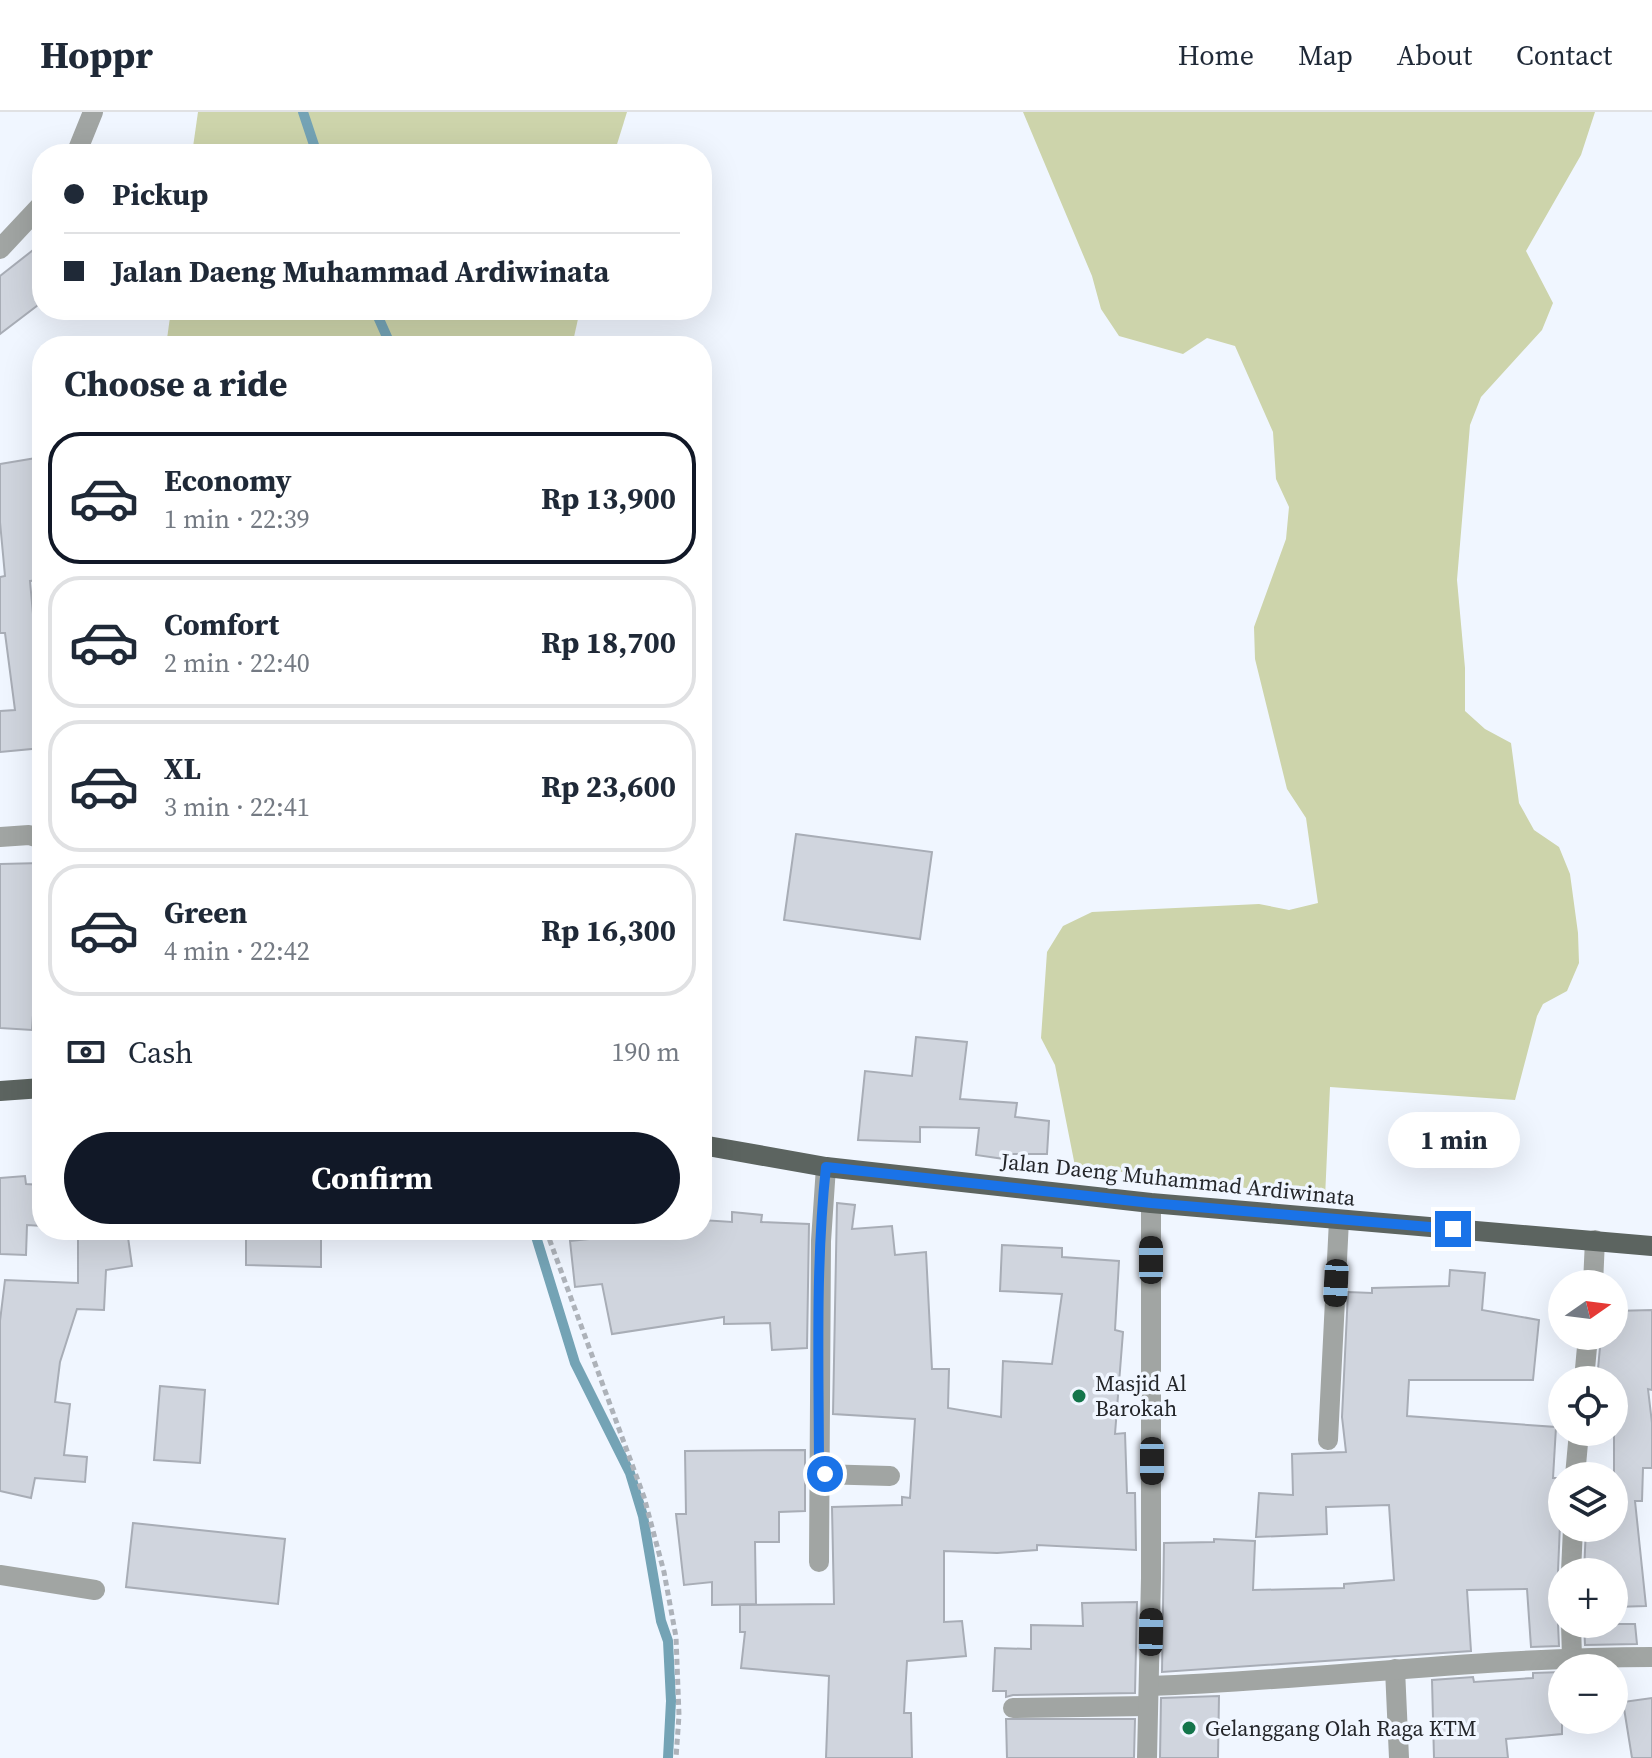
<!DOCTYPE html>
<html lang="en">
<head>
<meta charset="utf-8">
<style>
	:root { --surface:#fff; --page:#f6f6f7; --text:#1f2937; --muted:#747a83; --line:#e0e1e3; --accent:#111827 }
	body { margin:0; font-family:"Source Serif 4",serif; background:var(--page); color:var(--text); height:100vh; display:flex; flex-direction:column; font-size:30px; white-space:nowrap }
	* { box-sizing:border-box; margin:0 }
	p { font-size:26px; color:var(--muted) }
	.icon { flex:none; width:44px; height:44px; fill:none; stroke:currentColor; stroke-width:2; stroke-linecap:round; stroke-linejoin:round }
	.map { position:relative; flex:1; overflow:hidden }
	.side { position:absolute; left:32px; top:224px; width:680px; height:904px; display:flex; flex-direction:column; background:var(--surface); border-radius:32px; box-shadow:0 8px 32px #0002 }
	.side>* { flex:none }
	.banner { position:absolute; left:32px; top:32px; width:680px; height:176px; border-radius:32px; box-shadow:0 8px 32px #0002; display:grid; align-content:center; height:176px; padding:0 32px; background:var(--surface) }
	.needle { width:52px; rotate:76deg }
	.tools { position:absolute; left:1548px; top:1158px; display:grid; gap:16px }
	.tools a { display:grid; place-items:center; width:80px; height:80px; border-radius:50%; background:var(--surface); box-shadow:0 8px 32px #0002; font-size:40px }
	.end { position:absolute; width:36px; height:36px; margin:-18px; border:10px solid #1a73e8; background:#fff; box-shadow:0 0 0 4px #fff }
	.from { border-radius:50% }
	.bubble { position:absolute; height:56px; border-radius:28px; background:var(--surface); box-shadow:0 8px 32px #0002; font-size:26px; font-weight:700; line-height:56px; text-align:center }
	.car { position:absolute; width:24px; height:48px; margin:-24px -12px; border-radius:10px; box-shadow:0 0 6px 2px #0007; background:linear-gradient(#222 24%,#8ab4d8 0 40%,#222 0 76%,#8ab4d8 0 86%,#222 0) }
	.banner b { display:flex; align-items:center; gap:28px; height:76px; font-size:30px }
	.banner b+b { border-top:2px solid var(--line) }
	.banner i { width:20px; height:20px; background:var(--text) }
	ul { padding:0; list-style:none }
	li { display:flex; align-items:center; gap:24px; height:132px; margin:0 16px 12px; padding:0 16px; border:4px solid var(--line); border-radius:32px }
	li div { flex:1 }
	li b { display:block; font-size:30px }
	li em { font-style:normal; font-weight:700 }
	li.selected { border-color:var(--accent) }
	li>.icon { width:72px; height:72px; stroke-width:1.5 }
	h2 { padding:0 32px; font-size:36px; line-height:96px }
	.pay { display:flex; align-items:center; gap:20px; height:88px; padding:0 32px; font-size:30px }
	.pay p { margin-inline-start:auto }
	.button { display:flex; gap:16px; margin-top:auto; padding:16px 32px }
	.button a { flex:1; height:92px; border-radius:48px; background:var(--accent); color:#fff; font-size:32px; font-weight:700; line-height:92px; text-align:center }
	header { display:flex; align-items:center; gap:48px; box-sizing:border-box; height:112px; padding:0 40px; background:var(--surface); border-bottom:2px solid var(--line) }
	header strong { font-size:38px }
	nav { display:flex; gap:44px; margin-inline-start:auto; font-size:28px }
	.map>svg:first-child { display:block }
	.green { fill:#cdd4ab }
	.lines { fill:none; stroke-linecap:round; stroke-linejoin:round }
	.stream { stroke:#74a3b5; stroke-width:10 }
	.building { fill:#d0d5de; stroke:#a8adb6; stroke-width:2 }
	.path { stroke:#adb2b9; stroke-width:5; stroke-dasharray:6 4; stroke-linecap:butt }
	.minor { stroke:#a1a5a3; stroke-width:20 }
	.major { stroke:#5c6460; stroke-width:20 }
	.route { stroke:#1a73e8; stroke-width:10 }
	.poi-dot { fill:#13754b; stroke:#f0f6ff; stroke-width:3 }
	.labels { text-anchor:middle; stroke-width:7; stroke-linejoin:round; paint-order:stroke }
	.street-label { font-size:22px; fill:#24262a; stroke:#f0f6ff }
	.poi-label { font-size:22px; fill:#24262a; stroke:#f0f6ff; text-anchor:start }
</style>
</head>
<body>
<header>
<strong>Hoppr</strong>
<nav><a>Home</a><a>Map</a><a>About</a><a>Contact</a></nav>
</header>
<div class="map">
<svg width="1652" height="1646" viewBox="0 0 1652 1646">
	<rect width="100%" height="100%" fill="#f0f6ff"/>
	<g class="green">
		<polygon points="198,0 627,0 614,42 192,42"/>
		<polygon points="1023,0 1595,0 1581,43 1526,139 1553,191 1542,218 1481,285 1470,313 1457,468 1465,556 1465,599 1485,617 1511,631 1519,691 1534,718 1559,735 1570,762 1578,821 1579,851 1567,879 1543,892 1537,904 1515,988 1330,975 1325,1086 1075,1054 1055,953 1041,926 1047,840 1063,814 1092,800 1259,792 1289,798 1318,791 1306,706 1287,677 1255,547 1254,515 1286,427 1289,395 1276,367 1273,320 1235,234 1207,226 1183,242 1119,224 1101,197 1092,164"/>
		<polygon points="171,198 580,198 572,234 166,234"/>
	</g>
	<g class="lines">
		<g class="stream">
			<polyline points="303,0 317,42"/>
			<polyline points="375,198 391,234"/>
			<polyline points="534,1118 575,1251 630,1361 643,1404 661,1509 668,1529 671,1589 668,1646"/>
		</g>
	</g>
	<g class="building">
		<polygon points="42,131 42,190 0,222 0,164"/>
		<polygon points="42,345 42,468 30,469 36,535 42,534 42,636 0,640 0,599 15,598 5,521 0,521 0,465 5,464 0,410 0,352"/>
		<polygon points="796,722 932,740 920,827 784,808"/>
		<polygon points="42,751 42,858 36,859 32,918 0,916 0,752"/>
		<polygon points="916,925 967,930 960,987 1017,991 1015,1005 1049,1009 1047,1042 1011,1042 1011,1048 976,1043 979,1016 920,1015 920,1030 858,1028 865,959 912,964"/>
		<polygon points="25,1064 26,1072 42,1073 42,1114 27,1113 26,1143 0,1142 0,1066"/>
		<polygon points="837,1091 855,1093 852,1117 892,1114 895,1143 926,1140 932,1257 949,1257 948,1296 1001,1305 1003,1249 1052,1252 1062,1182 1000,1179 1002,1133 1062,1136 1062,1145 1119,1149 1115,1218 1123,1220 1115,1322 1125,1321 1127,1381 1135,1381 1136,1438 1037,1433 1037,1438 997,1441 944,1439 944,1510 962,1509 966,1544 907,1549 904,1601 911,1601 912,1646 826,1646 829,1564 741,1556 745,1520 740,1520 740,1493 834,1492 832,1395 902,1393 902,1385 910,1386 915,1307 833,1302"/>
		<polygon points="732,1100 762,1103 761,1110 809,1112 807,1236 772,1238 770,1211 724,1212 724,1205 612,1222 602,1172 575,1175 570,1129 617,1124 616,1118 702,1118 702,1108 732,1110"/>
		<polygon points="78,1118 127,1118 132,1154 106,1158 104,1198 77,1197 60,1250 55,1290 70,1292 64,1343 87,1345 85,1370 35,1366 31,1386 0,1379 0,1209 5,1168 78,1171"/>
		<polygon points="246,1118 321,1118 321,1155 246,1153"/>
		<polygon points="1450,1158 1485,1161 1482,1198 1539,1208 1533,1268 1409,1268 1407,1304 1556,1315 1553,1366 1562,1366 1558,1459 1562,1469 1562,1503 1558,1512 1559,1534 1531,1535 1527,1477 1467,1478 1471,1539 1162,1560 1164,1431 1214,1430 1214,1427 1255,1429 1253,1478 1344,1476 1344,1472 1394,1468 1389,1393 1326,1395 1327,1422 1256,1425 1259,1381 1293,1383 1292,1342 1346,1340 1342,1305 1348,1180 1372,1181 1372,1176 1449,1174"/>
		<polygon points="1652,1198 1652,1278 1648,1277 1652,1311 1652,1356 1643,1356 1642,1389 1635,1389 1646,1494 1614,1495 1614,1460 1584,1460 1586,1416 1614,1416 1614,1268 1597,1268 1601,1224 1614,1224 1614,1199"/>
		<polygon points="160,1274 205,1278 200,1351 154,1348"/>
		<polygon points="805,1338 805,1399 779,1400 779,1430 755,1430 756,1492 712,1493 712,1470 684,1473 676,1402 686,1402 685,1339"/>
		<polygon points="133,1411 285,1427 278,1492 126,1475"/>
		<polygon points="1137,1490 1135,1581 1013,1583 1006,1585 1006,1579 993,1579 995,1536 1031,1537 1031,1513 1083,1514 1082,1491"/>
		<polygon points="1584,1512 1635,1512 1637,1532 1585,1533"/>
		<polygon points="1562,1560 1562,1622 1506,1627 1508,1646 1434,1646 1432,1568 1473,1565 1474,1570 1533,1566 1533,1561"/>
		<polygon points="1219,1584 1218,1646 1160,1646 1161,1586"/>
		<polygon points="1652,1586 1652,1646 1632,1646 1623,1590"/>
		<polygon points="1006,1607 1135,1607 1134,1646 1007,1646"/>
	</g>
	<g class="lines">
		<polyline class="path" points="546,1118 644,1385 664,1460 676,1525 679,1603 676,1646"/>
		<g class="minor">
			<polyline points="76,42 93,0"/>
			<polyline points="0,137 42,92"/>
			<polyline points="0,725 29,723 42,727"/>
			<polyline points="1593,1172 1595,1128"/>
			<polyline points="1584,1268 1588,1224"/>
			<polyline points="1328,1328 1339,1108"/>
			<polyline points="819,1362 890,1364"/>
			<polyline points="1575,1364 1579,1320"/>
			<polyline points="819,1450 821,1129 826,1055"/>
			<polyline points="1571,1460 1573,1416"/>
			<polyline points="0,1463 95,1478"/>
			<polyline points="1571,1512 1572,1546"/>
			<polyline points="1395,1557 1399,1646"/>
			<path d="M1150,1574C1317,1568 1484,1545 1652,1545"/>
			<polyline points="1013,1596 1148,1594"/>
			<polyline points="1147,1646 1151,1466 1151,1091"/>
		</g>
		<g class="major">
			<polyline points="0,979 42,976"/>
			<polyline points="702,1033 826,1055 1151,1091 1652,1134"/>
		</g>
	</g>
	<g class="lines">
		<path class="route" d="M825,1362H819C819,1260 815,1156 826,1055L1151,1091L1453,1117"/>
	</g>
	<g class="poi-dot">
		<circle cx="1079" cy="1284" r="8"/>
		<circle cx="1189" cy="1616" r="8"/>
	</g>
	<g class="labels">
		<g class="street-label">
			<text transform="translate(1178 1067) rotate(6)" y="8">Jalan Daeng Muhammad Ardiwinata</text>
		</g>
		<g class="poi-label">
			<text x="1095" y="1279">Masjid Al<tspan x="1095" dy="25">Barokah</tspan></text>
			<text x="1205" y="1624">Gelanggang Olah Raga KTM</text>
		</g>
	</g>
</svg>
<div class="tools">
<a><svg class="needle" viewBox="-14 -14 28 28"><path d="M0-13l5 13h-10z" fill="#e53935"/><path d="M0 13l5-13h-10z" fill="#747a83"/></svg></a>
<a><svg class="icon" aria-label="locate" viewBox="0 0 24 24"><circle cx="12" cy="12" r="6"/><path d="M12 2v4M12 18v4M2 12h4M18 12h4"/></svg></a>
<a><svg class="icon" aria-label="layers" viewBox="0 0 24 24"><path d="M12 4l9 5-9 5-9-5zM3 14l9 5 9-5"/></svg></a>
<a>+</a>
<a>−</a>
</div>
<i class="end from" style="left:825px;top:1362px"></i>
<i class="end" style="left:1453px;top:1117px"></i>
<div class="bubble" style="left:1388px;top:1000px;width:132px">1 min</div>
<i class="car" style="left:1151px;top:1148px;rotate:0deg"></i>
<i class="car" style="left:1336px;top:1171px;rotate:183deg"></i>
<i class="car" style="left:1152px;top:1349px;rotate:180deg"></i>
<i class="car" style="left:1151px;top:1520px;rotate:1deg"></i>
<div class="banner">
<b><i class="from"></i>Pickup</b>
<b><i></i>Jalan Daeng Muhammad Ardiwinata</b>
</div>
<section class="side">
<h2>Choose a ride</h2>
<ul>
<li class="selected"><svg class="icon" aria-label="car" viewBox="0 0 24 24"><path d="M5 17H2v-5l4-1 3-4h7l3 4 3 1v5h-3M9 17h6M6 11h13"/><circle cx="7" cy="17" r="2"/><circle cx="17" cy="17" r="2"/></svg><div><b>Economy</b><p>1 min · 22:39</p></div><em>Rp 13,900</em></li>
<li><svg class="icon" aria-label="car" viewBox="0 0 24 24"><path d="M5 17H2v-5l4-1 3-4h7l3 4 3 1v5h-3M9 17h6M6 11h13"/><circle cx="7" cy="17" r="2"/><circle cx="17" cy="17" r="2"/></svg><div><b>Comfort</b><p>2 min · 22:40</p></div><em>Rp 18,700</em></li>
<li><svg class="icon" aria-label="car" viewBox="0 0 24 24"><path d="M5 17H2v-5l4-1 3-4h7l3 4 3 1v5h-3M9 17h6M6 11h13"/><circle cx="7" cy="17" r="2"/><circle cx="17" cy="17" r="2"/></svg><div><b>XL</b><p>3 min · 22:41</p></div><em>Rp 23,600</em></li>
<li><svg class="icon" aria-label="car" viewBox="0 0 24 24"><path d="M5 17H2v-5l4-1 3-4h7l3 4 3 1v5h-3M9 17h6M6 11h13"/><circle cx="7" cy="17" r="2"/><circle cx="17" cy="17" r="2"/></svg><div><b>Green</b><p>4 min · 22:42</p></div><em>Rp 16,300</em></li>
</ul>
<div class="pay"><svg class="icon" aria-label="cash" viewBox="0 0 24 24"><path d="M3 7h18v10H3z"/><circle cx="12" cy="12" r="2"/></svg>Cash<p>190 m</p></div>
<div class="button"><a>Confirm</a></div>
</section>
</div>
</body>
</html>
